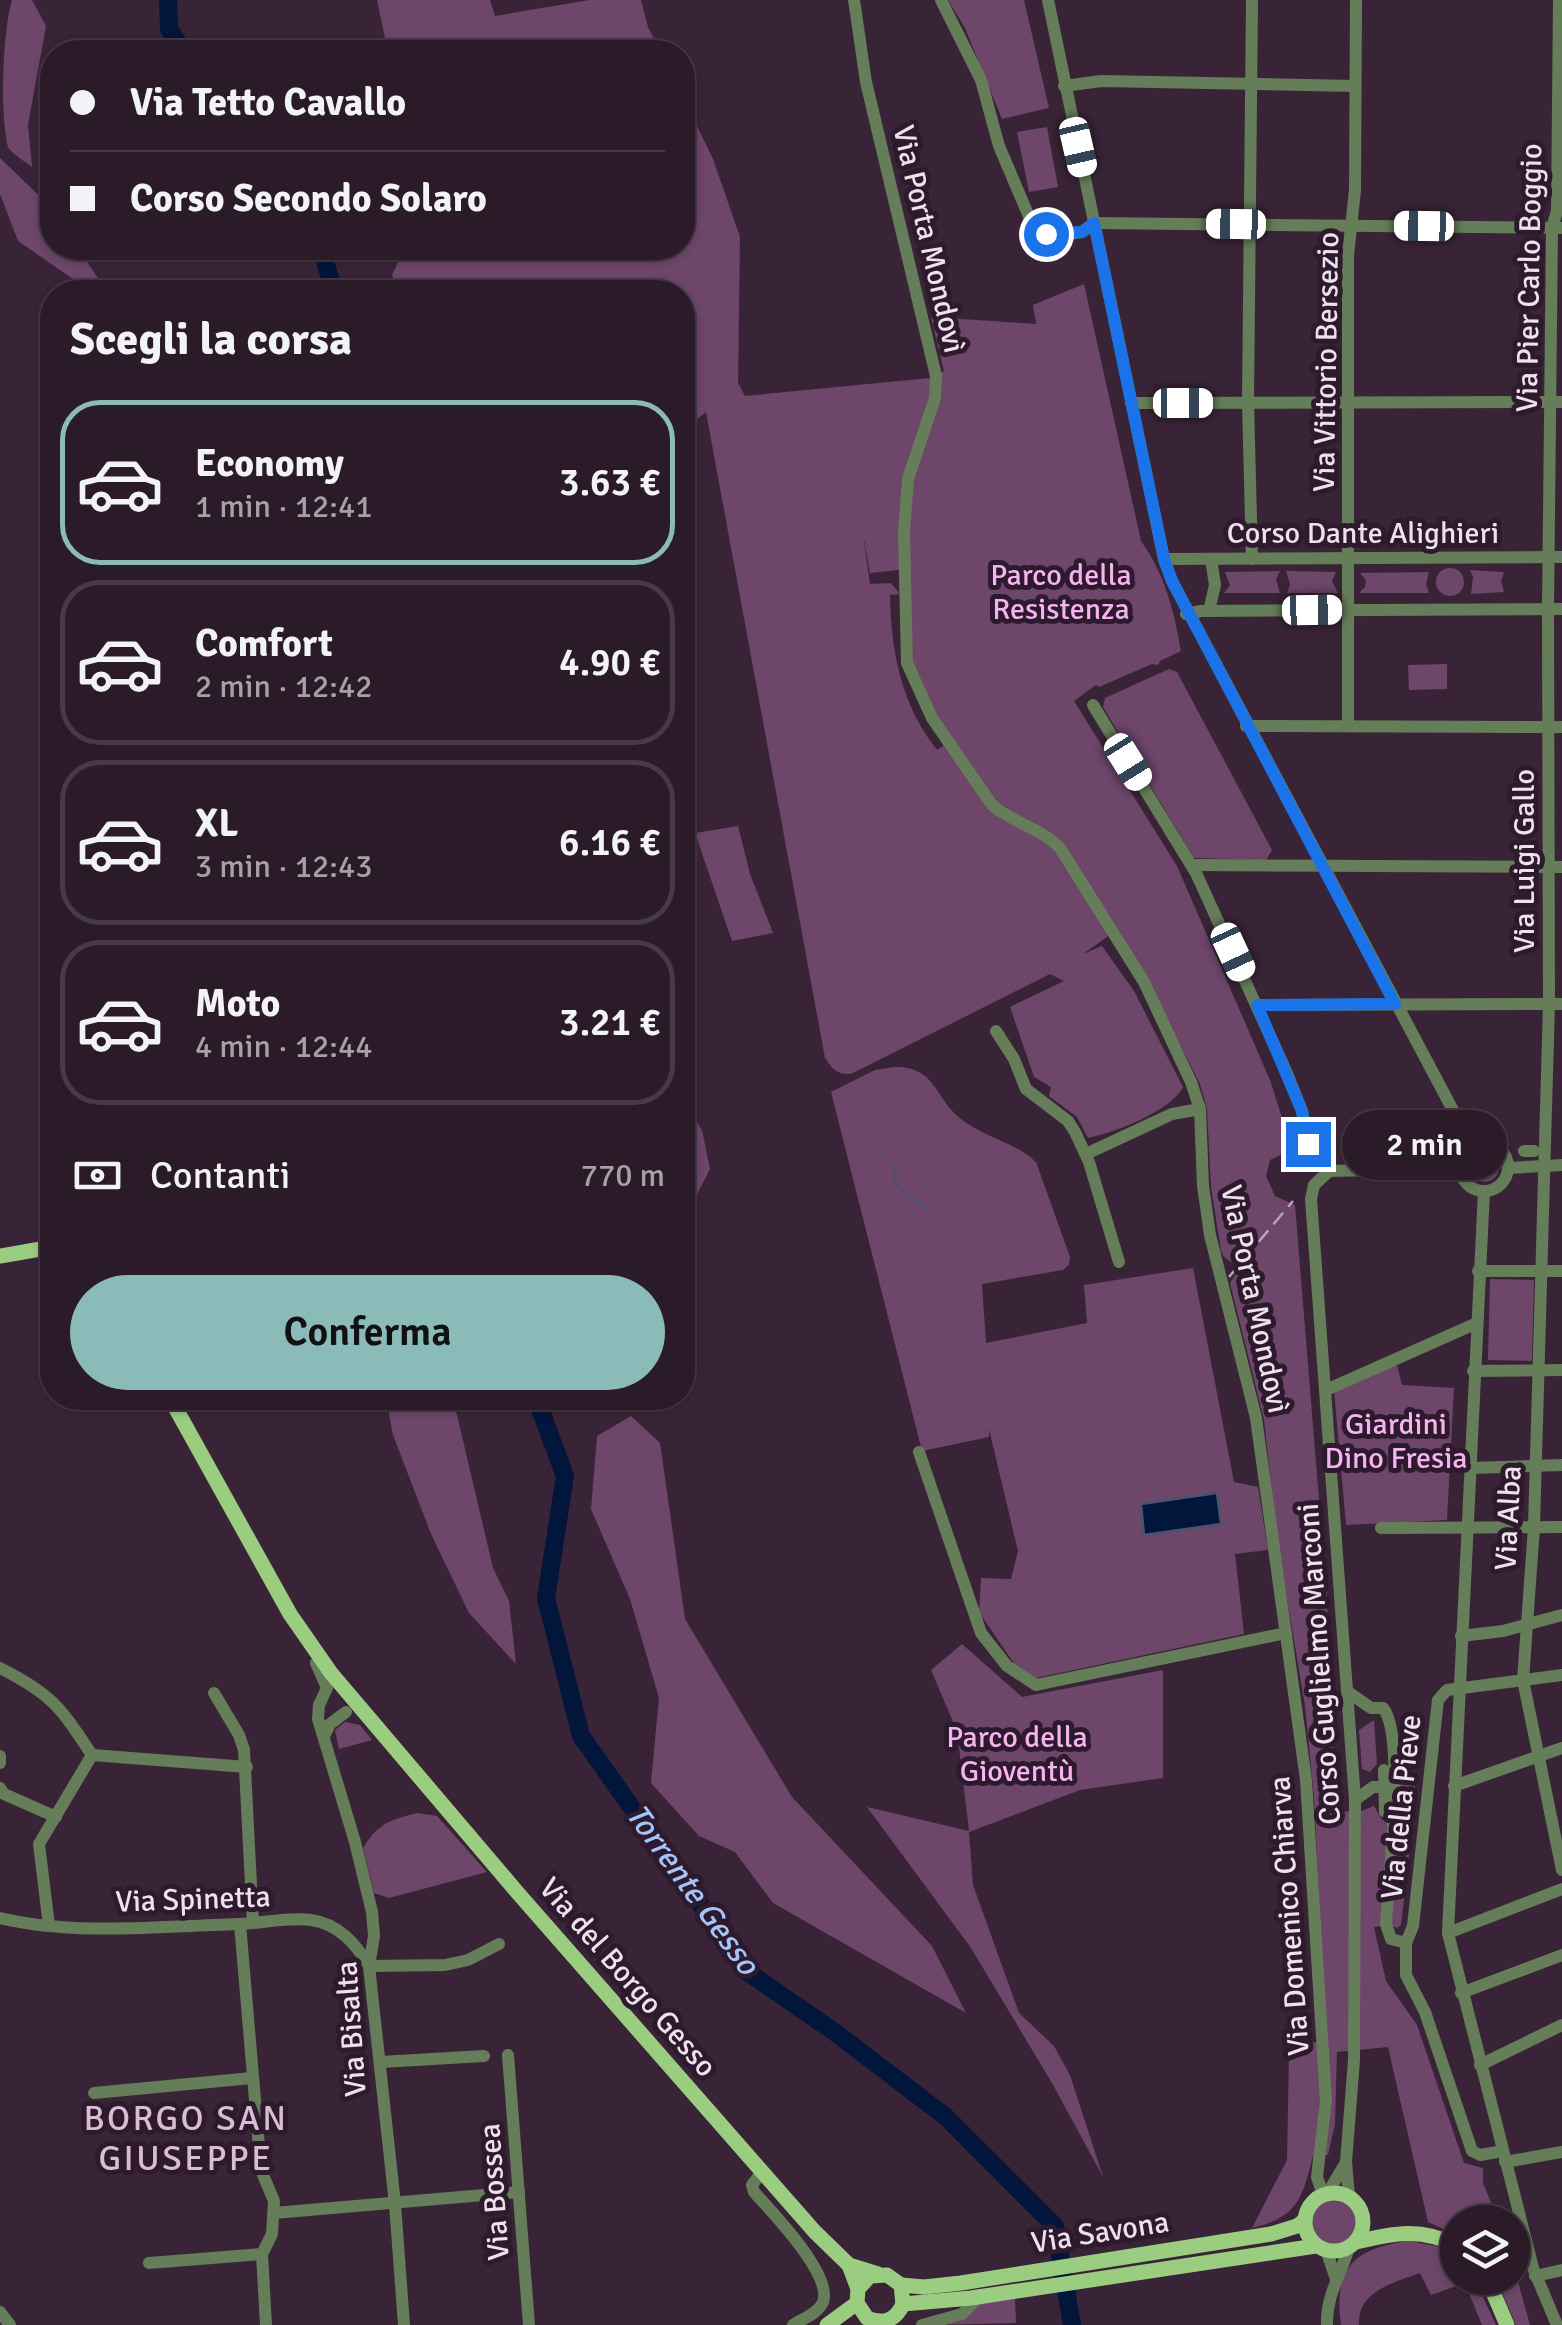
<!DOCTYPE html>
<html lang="it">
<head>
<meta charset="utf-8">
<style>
	:root { --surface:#2b1b29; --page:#372835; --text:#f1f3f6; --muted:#a6a1a8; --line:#473946; --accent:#8bbbb9 }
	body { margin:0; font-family:Signika,sans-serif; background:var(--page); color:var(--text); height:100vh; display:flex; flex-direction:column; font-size:38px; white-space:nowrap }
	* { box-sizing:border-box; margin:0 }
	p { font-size:32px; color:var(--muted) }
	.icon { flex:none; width:55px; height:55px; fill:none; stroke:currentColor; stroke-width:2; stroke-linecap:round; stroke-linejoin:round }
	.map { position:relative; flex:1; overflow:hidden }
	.drawer { position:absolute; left:40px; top:280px; width:655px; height:1130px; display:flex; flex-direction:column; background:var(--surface); border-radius:40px; box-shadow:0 2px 8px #0004,0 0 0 2px var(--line) }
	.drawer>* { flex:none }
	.banner { position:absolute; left:40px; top:40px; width:655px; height:220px; border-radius:40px; box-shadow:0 2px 8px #0004,0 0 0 2px var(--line); display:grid; align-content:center; height:220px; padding:0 30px; background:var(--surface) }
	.fabs { position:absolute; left:1440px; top:2205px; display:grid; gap:20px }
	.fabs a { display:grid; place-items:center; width:90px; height:90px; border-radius:50%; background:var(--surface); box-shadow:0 2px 8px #0004,0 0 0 2px var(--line); font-size:50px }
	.end { position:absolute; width:45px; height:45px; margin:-22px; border:12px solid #1a73e8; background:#fff; box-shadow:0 0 0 5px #fff }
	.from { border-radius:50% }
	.bubble { position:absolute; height:70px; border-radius:35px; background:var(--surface); box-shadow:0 2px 8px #0004,0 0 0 2px var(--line); font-size:32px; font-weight:600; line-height:70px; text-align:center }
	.car { position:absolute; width:30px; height:60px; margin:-30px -15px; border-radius:12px; box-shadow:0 0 8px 2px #0007; background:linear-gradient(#fff 24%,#345 0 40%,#fff 0 76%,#345 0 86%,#fff 0) }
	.banner b { display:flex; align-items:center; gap:35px; height:95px; font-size:38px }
	.banner b+b { border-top:2px solid var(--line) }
	.banner i { width:25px; height:25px; background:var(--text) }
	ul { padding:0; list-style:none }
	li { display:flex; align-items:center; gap:30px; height:165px; margin:0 20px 15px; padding:0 10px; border:5px solid var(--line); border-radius:40px }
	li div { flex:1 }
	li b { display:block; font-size:38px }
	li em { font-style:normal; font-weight:600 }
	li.selected { border-color:var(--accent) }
	li>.icon { width:90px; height:90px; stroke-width:1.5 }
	h2 { padding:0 30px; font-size:45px; line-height:120px }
	.pay { display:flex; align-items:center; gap:25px; height:110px; padding:0 30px; font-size:38px }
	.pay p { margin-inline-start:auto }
	.action { display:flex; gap:20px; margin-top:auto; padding:20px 30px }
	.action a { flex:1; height:115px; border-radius:60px; background:var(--accent); color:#111; font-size:40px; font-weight:600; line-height:115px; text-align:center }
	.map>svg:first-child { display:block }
	.green { fill:#6d466a; fill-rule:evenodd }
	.water { fill:#02153a; stroke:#49526f; stroke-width:2.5 }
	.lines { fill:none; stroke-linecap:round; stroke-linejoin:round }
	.stream { stroke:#49526f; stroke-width:2.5 }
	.river { stroke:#02153a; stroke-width:18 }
	.minor { stroke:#657d58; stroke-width:12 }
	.major { stroke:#9bcd81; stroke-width:15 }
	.rail { stroke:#b6a6b4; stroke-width:2.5; stroke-dasharray:15 8; stroke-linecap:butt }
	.route { stroke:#1a73e8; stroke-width:12 }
	.labels { text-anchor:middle; stroke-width:10; stroke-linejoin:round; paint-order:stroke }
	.street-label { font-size:30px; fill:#eee0ec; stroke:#2e1a2d }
	.park-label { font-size:30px; fill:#f5b4ef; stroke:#2e1a2d }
	.water-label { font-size:32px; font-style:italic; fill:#a4c5fb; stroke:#2e1a2d }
	.quarter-label { font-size:35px; letter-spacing:2.5px; fill:#d8bdd4; stroke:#2e1a2d }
</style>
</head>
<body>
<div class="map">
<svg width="1562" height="2325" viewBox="0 0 1562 2325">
	<rect width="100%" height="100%" fill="#392437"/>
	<g class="green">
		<path d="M12,0H32L46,26L28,125L32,167C25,161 13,155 8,147C0,115 2,35 12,0Z"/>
		<polygon points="377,0 490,0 495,16 589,0 641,0 648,27 661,52 388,52"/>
		<polygon points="948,0 1024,0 1049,108 1002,119 965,28"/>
		<path d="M683,97L713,159L740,237L738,383L745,396L930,378L944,371L931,317L1036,324L1033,305L1084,284L1141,541C1165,575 1174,610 1181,651L1160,661L1158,665L1152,664L1099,687L1096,685L1074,701L1177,866L1270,1080L1292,1149L1270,1160L1266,1176L1275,1196L1295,1205L1327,1598L1335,1812L1361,1811L1374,1806L1382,1820L1398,1821L1400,1756L1406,1753L1416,1791L1401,1925L1397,1928L1391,1925L1374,1927L1386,1981L1417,2025L1464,2163L1483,2168V2183L1499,2222H1458L1457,2235L1428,2222L1388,2047L1337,2052L1335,2124L1328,2155L1313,2156C1302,2199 1298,2217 1252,2228L1287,2160L1289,2056L1308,2055V2043L1326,2041L1314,1797L1305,1706L1277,1539L1264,1420L1230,1283L1240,1268L1224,1257L1221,1251L1211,1187L1207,1109L1200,1084L1149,983L1118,929L1083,954L1102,946L1134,991L1183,1087C1171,1111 1114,1133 1088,1138L1077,1117L1049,1096L1051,1087L1034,1077L1010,1007L1064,981L1050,974L851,1074C838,1075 832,1069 825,1058L706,412L692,423L683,405L682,292H398L392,275L405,248H682ZM863,534L870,573L909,569L913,663L936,715L952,740L937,750C901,704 891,652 890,595L900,594L891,583L870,584Z"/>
		<polygon points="1047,127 1058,187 1029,192 1017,132"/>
		<polygon points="0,158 52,208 52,248 78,248 107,292 92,292 18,241 0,194"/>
		<circle cx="1450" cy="582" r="14"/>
		<polygon points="1470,570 1504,572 1501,581 1504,592 1471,594 1473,577"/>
		<polygon points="1280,571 1276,580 1280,593 1224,593 1230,585 1225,572"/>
		<polygon points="1286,571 1336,572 1332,581 1338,593 1287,593 1290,584"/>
		<polygon points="1429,572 1426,584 1429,593 1359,593 1365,587 1366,580 1360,573"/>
		<polygon points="1447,664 1447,689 1409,690 1408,665"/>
		<polygon points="1169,669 1177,672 1272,850 1266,860 1194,858 1103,707 1105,698"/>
		<polygon points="738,826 750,874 773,933 732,941 695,833"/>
		<path d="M895,1067C936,1067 934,1097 960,1118C982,1137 1015,1142 1036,1162L1070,1257L1069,1265L1063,1270L982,1284L986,1343L1087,1323L1084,1285L1193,1268L1234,1482L1258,1487L1268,1550L1235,1554L1244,1634L1036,1678L1015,1665L979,1612L981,1578L1011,1579L1018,1551L989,1429V1437L922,1451L831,1092L875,1070Z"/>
		<polygon points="683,1101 702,1130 710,1169 685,1218 682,1218"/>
		<circle cx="1484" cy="1167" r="15"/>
		<polygon points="1490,1279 1534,1280 1532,1361 1488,1360"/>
		<polygon points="1396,1361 1402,1385 1454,1388 1447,1520 1346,1525 1334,1390"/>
		<polygon points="386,1398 453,1398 493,1568 509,1601 516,1664 469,1613 431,1534 393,1435"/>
		<polygon points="631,1416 660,1443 685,1619 792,1797 932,1946 966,2013 773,1903 735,1852 699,1836 651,1783 659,1698 630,1599 591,1509 597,1436"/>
		<polygon points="962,1644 1022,1697 1163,1670 1163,1778 1080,1790 969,1832 973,1885 1019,2013 1054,2046 1070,2075 1103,2177 1052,2083 971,1948 867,1807 969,1831 957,1731 931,1670"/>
		<polygon points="1374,1720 1377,1764 1370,1772 1362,1769 1359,1730"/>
		<polygon points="345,1722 360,1725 372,1740 339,1749 335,1730"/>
		<path d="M418,1813L437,1816L487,1872L389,1898L374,1893L363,1848C377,1824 391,1819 418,1813Z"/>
		<circle cx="1334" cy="2222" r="22"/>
		<path d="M1409,2241L1441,2247L1457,2257L1458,2278H1474L1496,2325H1482L1465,2283L1431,2295L1420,2273C1395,2282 1357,2291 1359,2325H1341C1333,2268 1354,2248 1409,2241Z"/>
		<polygon points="1513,2255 1521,2275 1518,2282 1530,2325 1516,2325 1496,2278 1512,2278"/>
		<polygon points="1015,2299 1016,2323 935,2325 979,2304"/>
	</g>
	<polygon class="water" points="1217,1493 1221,1524 1144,1535 1141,1504"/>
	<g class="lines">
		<polyline class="stream" points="894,1164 896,1185 930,1211"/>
		<g class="river">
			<polyline points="168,0 169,29 184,52"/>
			<polyline points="321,248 334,292"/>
			<polyline points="536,1398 565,1476 546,1598 581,1736 749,1973 836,2033 946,2117 1055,2226 1072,2325"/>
		</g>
		<g class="minor">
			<path d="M854,0L866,82L936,376L935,398L908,479L904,532L907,663L932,718L992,805C1013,823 1041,828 1060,848L1144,982L1191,1082L1200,1109L1203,1186L1210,1235L1256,1418L1306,1780L1326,2101L1317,2177L1323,2195"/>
			<polyline points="941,0 981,80 999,146 1033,226 1046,233 1069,234 1082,232 1094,223"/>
			<polyline points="1048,0 1164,559 1172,581 1472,1146"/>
			<polyline points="1559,0 1557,211 1552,228 1548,609 1549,1004 1534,1527 1523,1680 1562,1870"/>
			<polyline points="1064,86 1101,81 1355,86"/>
			<polyline points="1094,223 1562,228"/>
			<polyline points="1131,403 1562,402"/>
			<polyline points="1164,559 1562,557"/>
			<polyline points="1252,559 1248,402 1252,0"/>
			<polyline points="1209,611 1215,585 1211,559"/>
			<polyline points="1186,614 1201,611 1562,609"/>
			<polyline points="1093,705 1196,873 1286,1071 1302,1111 1308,1144"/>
			<polyline points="1246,726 1562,727"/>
			<polyline points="1348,726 1348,255 1355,190 1356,0"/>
			<polyline points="1192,865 1562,867"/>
			<polyline points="1257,1005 1562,1004"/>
			<polyline points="996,1031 1014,1059 1026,1089 1068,1121 1075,1132 1089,1162 1119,1262"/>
			<circle cx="1484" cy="1167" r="24"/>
			<polyline points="1524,1151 1534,1151"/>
			<polyline points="1086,1154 1172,1114 1200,1109"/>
			<polyline points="1508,1168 1562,1165"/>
			<polyline points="1484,1191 1448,1933 1533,2268 1557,2325"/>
			<polyline points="1478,1271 1562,1271"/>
			<polyline points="1473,1371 1562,1370"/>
			<polyline points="1326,1390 1477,1323"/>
			<polyline points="919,1452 981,1633 1007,1666 1036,1685 1286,1633"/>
			<polyline points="1470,1468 1562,1465"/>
			<polyline points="1381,1528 1562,1527"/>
			<polyline points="1461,1636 1503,1631 1562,1615"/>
			<polyline points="316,1663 327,1688 319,1705 318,1719 355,1842 372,1912 374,1936 369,1966 395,2204 404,2325"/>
			<path d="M0,1668C52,1694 60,1707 92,1755L247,1767"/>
			<path d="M1348,1692L1371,1708H1383C1406,1735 1388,1884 1386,1924L1391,1939L1406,1943"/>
			<polyline points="214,1693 239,1735 244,1750 253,1923"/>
			<polyline points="325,1734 330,1724 346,1712"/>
			<polyline points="0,1756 0,1763"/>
			<polyline points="1384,1770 1385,1812"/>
			<polyline points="1454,1786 1562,1748"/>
			<polyline points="0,1788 4,1794 56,1817"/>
			<polyline points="1355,1800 1373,1787 1384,1787"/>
			<path d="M0,1918C74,1936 165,1926 241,1924C263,1923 289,1917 311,1920C339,1924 356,1944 369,1966"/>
			<polyline points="240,1924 261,2170 274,2201 272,2234 262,2254 266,2325"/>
			<polyline points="49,1926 39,1844 92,1755"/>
			<polyline points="1448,1933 1562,1889"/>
			<polyline points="369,1966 445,1965 468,1960 499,1944"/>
			<polyline points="1461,1993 1562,1955"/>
			<polyline points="508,2055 529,2325"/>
			<polyline points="381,2062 484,2056"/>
			<polyline points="1480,2065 1562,2025"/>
			<polyline points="94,2093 252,2078"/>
			<polyline points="1503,2151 1480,2155 1472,2151 1425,2012 1406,1975 1406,1943 1413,1926 1438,1700 1447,1690 1562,1675"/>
			<polyline points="1505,2162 1562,2152"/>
			<path d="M762,2172L752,2185L754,2192C772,2212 833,2275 823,2302C819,2313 802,2319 793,2325"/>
			<polyline points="1327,2194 1345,2164"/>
			<polyline points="1349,2197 1346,2162 1354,2060 1355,1800 1311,1199 1314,1185 1329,1171 1460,1168"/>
			<polyline points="274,2213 519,2192"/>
			<polyline points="1326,2250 1335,2276"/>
			<polyline points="149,2263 262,2254"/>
			<polyline points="1535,2276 1562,2270"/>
			<polyline points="0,2312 10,2325"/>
			<polyline points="922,2325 962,2314 979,2297"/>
			<path d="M1327,2325C1326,2295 1341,2275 1349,2247"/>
		</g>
		<g class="major">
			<polyline points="0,1256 52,1247"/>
			<polyline points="170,1398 290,1614 331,1673 517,1892 815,2232 849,2265 878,2274"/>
			<circle cx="1334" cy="2222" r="29"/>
			<path d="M1356,2242C1394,2233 1421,2227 1458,2246"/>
			<path d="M849,2265L858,2289L857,2303L867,2318C884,2325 896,2320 903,2304L901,2285L887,2275L870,2276L858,2289"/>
			<polyline points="1487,2278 1507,2325"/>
			<polyline points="901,2285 924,2287 961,2283 1271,2234 1297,2226 1305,2220"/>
			<polyline points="903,2304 971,2298 1316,2246"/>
			<polyline points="827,2325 857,2303"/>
		</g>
		<polyline class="rail" points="1229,1277 1293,1201"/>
	</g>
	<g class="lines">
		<polyline class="route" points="1046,234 1082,232 1094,223 1164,559 1172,581 1395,1004 1257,1005 1302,1111 1308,1144"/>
	</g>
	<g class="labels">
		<g class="street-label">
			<text transform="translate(929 239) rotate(77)" y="10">Via Porta Mondovì</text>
			<text transform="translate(1529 278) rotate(-89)" y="10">Via Pier Carlo Boggio</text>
			<text transform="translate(1326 362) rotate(-89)" y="10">Via Vittorio Bersezio</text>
			<text x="1363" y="543">Corso Dante Alighieri</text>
			<text transform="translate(1524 861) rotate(-90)" y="10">Via Luigi Gallo</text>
			<text transform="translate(1255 1299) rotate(78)" y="10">Via Porta Mondovì</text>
			<text transform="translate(1508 1518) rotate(-87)" y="10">Via Alba</text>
			<text transform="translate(1319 1664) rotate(-94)" y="10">Corso Guglielmo Marconi</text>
			<text transform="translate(1401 1807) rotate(-84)" y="10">Via della Pieve</text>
			<text transform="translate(193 1899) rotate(-2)" y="10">Via Spinetta</text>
			<text transform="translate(1289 1916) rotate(-94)" y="10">Via Domenico Chiarva</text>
			<text transform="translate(628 1977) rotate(49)" y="10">Via del Borgo Gesso</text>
			<text transform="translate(351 2029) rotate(-94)" y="10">Via Bisalta</text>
			<text transform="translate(494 2192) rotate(-94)" y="10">Via Bossea</text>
			<text transform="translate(1100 2232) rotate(-9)" y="10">Via Savona</text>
		</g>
		<g class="park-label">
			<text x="1061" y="585">Parco della<tspan x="1061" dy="34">Resistenza</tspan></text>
			<text x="1396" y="1434">Giardini<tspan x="1396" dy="34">Dino Fresia</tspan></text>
			<text x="1017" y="1747">Parco della<tspan x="1017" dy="34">Gioventù</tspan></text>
		</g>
		<g class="water-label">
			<text transform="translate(693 1889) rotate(54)" y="11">Torrente Gesso</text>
		</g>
		<g class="quarter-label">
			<text x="186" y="2130">BORGO SAN<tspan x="186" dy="40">GIUSEPPE</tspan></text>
		</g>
	</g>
</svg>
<div class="fabs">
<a><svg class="icon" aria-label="layers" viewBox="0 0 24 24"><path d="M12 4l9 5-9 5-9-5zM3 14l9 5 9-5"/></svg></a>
</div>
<i class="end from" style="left:1046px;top:234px"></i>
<i class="end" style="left:1308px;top:1144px"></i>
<div class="bubble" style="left:1342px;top:1110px;width:165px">2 min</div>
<i class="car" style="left:1078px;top:147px;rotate:167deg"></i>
<i class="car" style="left:1236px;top:224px;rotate:271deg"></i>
<i class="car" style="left:1424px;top:226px;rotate:271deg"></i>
<i class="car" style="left:1183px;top:403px;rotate:90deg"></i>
<i class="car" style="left:1312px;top:610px;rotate:89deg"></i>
<i class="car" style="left:1128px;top:762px;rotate:148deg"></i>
<i class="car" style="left:1233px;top:952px;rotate:155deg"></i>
<div class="banner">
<b><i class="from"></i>Via Tetto Cavallo</b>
<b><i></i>Corso Secondo Solaro</b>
</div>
<section class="drawer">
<h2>Scegli la corsa</h2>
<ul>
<li class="selected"><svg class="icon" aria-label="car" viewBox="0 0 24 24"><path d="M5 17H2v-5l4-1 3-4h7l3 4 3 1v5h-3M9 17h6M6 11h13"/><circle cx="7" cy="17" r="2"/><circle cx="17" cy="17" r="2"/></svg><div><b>Economy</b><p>1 min · 12:41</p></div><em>3.63 €</em></li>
<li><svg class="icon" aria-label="car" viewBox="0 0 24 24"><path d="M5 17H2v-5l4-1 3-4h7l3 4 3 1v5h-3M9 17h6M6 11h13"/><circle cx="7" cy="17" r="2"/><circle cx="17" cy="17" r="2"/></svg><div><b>Comfort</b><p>2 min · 12:42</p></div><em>4.90 €</em></li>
<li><svg class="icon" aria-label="car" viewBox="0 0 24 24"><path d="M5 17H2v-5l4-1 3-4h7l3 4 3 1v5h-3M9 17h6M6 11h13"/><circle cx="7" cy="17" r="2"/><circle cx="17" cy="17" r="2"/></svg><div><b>XL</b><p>3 min · 12:43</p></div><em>6.16 €</em></li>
<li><svg class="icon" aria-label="car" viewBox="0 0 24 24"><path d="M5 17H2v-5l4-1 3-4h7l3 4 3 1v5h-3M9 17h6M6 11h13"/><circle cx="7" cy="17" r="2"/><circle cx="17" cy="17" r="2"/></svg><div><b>Moto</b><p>4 min · 12:44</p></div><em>3.21 €</em></li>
</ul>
<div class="pay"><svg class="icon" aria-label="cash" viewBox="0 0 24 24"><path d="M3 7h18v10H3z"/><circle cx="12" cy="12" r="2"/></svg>Contanti<p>770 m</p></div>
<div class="action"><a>Conferma</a></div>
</section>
</div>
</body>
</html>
